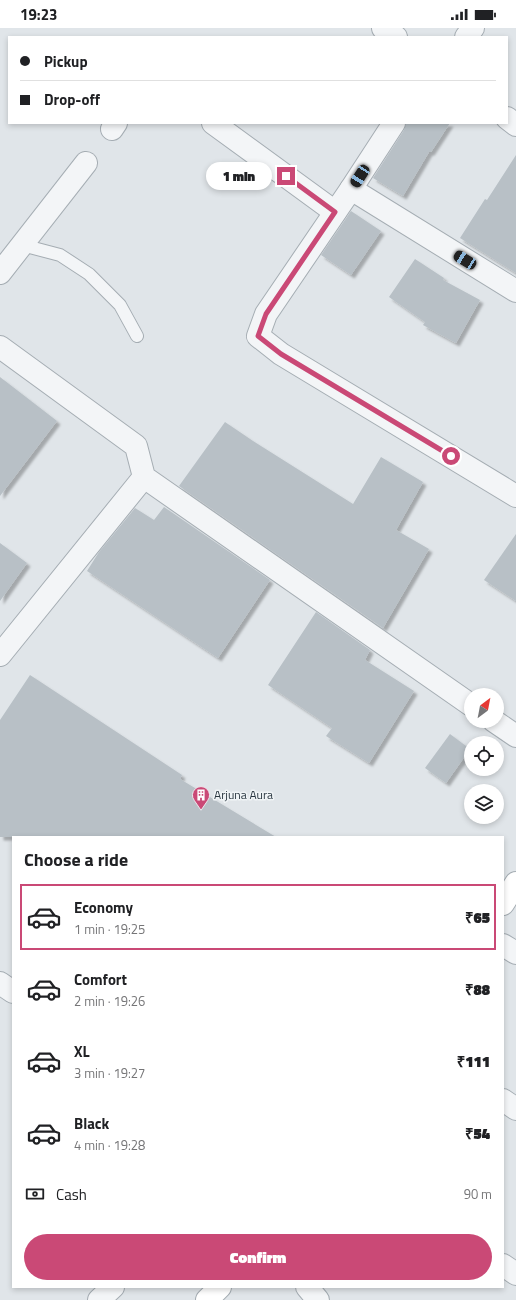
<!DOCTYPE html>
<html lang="en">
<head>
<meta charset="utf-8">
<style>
	:root { --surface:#fff; --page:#f6f6f6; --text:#202124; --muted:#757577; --line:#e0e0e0; --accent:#ca4976 }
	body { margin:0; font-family:"Titillium Web",sans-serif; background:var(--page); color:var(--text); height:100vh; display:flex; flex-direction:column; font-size:15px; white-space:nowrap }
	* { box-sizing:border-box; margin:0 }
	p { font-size:13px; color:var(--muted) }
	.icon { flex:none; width:22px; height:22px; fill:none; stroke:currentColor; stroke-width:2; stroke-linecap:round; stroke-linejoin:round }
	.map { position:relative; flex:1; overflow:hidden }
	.drawer { position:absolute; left:12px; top:808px; width:492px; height:452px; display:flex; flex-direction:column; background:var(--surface); border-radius:0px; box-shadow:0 2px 6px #0003 }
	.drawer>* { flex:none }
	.guide { position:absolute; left:8px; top:8px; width:500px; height:88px; border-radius:0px; box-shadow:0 2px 6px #0003; display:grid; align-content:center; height:88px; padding:0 12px; background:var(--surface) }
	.needle { width:26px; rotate:32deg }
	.buttons { position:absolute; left:464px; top:660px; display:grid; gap:8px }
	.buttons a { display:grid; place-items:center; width:40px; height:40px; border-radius:50%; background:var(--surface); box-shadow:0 2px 6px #0003; font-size:20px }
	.end { position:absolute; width:18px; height:18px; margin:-9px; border:5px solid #ca4976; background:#fff; box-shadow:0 0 0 2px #fff }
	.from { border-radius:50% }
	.bubble { position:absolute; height:28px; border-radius:14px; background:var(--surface); box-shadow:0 2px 6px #0003; font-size:13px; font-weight:800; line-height:28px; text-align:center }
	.car { position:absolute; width:12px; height:24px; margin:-12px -6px; border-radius:5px; box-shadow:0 0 3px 1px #0007; background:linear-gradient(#222 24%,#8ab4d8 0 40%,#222 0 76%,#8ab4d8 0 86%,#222 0) }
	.guide b { display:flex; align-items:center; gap:14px; height:38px; font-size:15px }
	.guide b+b { border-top:1px solid var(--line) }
	.guide i { width:10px; height:10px; background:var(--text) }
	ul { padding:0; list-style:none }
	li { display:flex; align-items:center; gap:12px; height:66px; margin:0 8px 6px; padding:0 4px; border:2px solid transparent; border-radius:0px }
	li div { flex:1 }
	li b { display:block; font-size:15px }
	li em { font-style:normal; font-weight:800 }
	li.active { border-color:var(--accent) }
	li>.icon { width:36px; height:36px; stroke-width:1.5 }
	h2 { padding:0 12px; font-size:18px; line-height:48px }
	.pay { display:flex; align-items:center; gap:10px; height:44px; padding:0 12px; font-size:15px }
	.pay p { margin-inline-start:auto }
	.action { display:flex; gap:8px; margin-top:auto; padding:8px 12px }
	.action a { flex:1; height:46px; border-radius:24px; background:var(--accent); color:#fff; font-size:16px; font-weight:800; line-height:46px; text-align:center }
	.status { display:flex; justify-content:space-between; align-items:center; height:28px; padding:0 20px; background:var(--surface); direction:ltr }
	.status svg { height:11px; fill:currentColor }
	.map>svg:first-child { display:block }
	.building { fill:#b8c0c6; filter:url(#shadow) }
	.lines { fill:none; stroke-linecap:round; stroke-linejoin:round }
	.lane-casing { stroke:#a5adb3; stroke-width:14 }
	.street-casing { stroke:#a5adb3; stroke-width:24 }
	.secondary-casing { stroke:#a5adb3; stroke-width:24 }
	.lane { stroke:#f3f5f7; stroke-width:12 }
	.street { stroke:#f3f5f7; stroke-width:22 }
	.secondary { stroke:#fff; stroke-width:22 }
	.route { stroke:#ca4976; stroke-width:5 }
	.labels { text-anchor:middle; stroke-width:3; stroke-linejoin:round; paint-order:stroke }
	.poi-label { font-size:12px; fill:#293640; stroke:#f0f4f6; text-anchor:start }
</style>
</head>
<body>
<div class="status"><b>19:23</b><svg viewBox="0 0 49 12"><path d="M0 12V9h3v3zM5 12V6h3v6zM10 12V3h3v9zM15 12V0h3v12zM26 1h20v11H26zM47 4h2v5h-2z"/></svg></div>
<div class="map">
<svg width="516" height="1272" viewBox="0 0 516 1272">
	<defs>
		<filter id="shadow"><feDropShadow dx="3.5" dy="3.5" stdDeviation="1" flood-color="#0004"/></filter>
	</defs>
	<rect width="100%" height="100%" fill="#e0e5e9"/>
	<g class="building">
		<polygon points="406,95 450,95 431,124 429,124 403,168 373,150 404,102"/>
		<polygon points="516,127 516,245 460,210 485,171 487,172"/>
		<polygon points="351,183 381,203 351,247 321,227"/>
		<polygon points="415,231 444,250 443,252 480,272 456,315 423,297 425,294 389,269"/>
		<polygon points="0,349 57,393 0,468"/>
		<polygon points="225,394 253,413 353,476 381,429 423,454 396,502 429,521 383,600 179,458"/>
		<polygon points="164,479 270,552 218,630 87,543 99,524 135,480 154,492"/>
		<polygon points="516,506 516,573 484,552"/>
		<polygon points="0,515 27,535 0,573"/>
		<polygon points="316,584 370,622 365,632 414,663 369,735 326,708 332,700 268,657"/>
		<polygon points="30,647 182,747 180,751 276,809 0,809 0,692"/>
		<polygon points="450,706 470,721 446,755 425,740"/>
	</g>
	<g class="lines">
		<g class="lane-casing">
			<polyline id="lane" points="22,217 60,227 89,246 120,277 137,308"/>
		</g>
		<g class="street-casing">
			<g id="street">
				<polyline points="383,0 396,9"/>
				<polyline points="466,9 473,0"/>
				<polyline points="507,90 516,97"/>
				<polyline points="213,95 335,184"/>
				<polyline points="394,95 351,161 266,286 258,308 281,326 516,468"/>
				<polyline points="112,101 116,95"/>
				<polyline points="351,161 516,263"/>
				<polyline points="0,245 86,135"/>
				<polyline points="0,319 136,418 144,449 471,677"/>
				<polyline points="0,627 144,449"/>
				<polyline points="494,693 516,708"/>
				<polyline points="503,917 516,925"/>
				<polyline points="0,955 13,964"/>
				<polyline points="503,1072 516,1081"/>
				<polyline points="503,1237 516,1246"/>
				<polyline points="307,1259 318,1272"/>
				<polyline points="99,1272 113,1259"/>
			</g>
		</g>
		<g class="secondary-casing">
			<g id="secondary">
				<polyline points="503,876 516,855"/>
				<polyline points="207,1272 220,1259"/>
			</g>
		</g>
		<use href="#lane" class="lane"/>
		<use href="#street" class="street"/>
		<use href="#secondary" class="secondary"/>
	</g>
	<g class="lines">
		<polyline class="route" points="286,148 335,184 266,286 258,308 281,326 451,428"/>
	</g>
	<defs>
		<g id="building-pin" transform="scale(0.9)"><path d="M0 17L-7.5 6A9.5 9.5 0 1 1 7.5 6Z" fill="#ca4976" stroke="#f0f4f6"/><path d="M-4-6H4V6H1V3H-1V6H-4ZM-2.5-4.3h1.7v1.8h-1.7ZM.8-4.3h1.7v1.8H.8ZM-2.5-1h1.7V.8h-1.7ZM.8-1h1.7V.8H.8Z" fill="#fff"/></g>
	</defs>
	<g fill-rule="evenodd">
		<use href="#building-pin" x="201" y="767"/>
	</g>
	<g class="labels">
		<g class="poi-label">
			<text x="214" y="771">Arjuna Aura</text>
		</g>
	</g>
</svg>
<div class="buttons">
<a><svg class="needle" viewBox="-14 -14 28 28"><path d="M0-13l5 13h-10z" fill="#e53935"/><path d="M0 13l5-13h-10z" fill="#757577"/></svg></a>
<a><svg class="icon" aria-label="locate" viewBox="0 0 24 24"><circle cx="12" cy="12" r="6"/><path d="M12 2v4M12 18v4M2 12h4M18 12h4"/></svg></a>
<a><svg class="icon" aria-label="layers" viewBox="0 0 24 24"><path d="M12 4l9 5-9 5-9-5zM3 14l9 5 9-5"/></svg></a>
</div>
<i class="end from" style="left:451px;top:428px"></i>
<i class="end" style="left:286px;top:148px"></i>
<div class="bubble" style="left:206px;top:134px;width:66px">1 min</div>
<i class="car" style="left:360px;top:148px;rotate:213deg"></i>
<i class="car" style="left:465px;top:232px;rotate:302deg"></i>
<div class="guide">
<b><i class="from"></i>Pickup</b>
<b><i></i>Drop-off</b>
</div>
<section class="drawer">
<h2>Choose a ride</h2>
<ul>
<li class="active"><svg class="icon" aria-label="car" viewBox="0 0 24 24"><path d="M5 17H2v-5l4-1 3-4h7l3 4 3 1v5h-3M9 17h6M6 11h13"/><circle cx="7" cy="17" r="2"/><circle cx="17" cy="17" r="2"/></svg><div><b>Economy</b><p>1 min · 19:25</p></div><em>₹65</em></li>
<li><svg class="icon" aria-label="car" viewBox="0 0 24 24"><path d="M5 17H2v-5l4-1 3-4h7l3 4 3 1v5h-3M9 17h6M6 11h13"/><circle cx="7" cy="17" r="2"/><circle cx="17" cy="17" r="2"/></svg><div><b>Comfort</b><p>2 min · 19:26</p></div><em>₹88</em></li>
<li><svg class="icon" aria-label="car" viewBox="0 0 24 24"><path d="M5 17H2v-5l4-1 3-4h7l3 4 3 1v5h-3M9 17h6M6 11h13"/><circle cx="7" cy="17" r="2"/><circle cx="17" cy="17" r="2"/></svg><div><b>XL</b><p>3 min · 19:27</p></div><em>₹111</em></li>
<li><svg class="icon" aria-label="car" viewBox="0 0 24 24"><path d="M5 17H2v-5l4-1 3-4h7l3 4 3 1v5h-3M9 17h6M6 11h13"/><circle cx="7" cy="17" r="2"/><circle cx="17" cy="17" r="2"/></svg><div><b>Black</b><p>4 min · 19:28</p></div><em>₹54</em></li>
</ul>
<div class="pay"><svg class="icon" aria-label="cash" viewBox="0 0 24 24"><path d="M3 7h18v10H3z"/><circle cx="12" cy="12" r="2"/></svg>Cash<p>90 m</p></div>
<div class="action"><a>Confirm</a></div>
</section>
</div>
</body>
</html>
